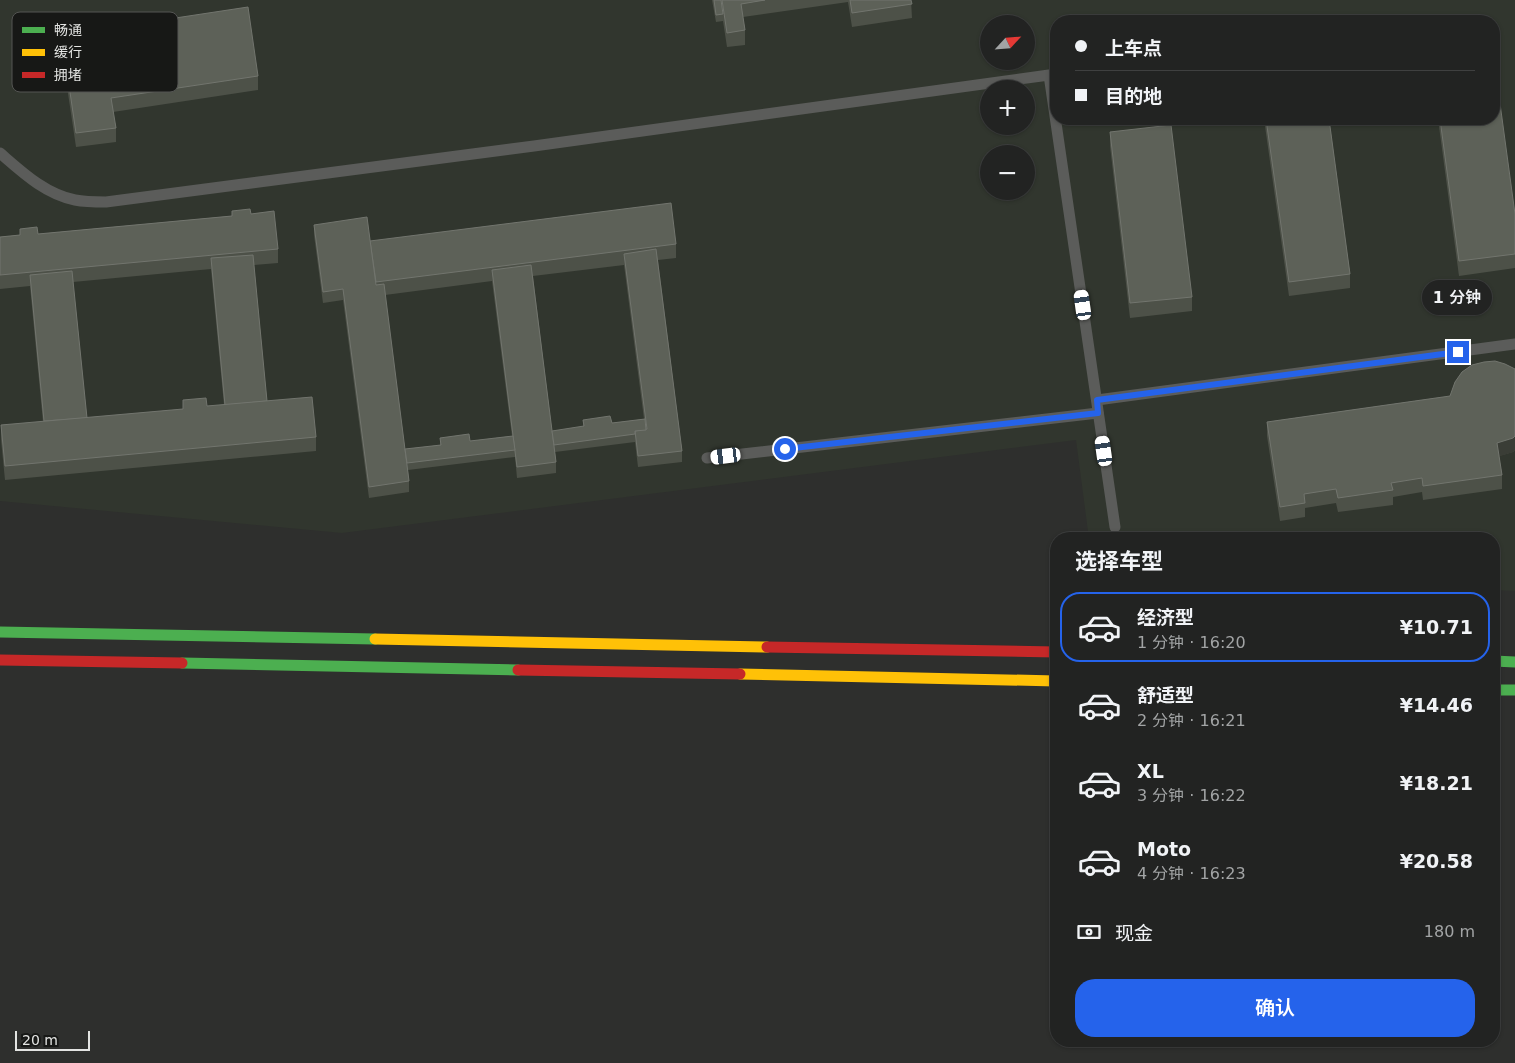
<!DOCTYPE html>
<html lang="zh">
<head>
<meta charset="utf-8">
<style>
	:root { --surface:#222322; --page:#2a2b2a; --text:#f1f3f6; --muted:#a2a4a5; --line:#3f4040; --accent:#2563eb }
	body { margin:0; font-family:"DejaVu Sans","Noto Sans SC",sans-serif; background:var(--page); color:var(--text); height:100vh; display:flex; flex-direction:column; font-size:19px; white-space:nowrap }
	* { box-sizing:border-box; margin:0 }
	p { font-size:16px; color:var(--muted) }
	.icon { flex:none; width:28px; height:28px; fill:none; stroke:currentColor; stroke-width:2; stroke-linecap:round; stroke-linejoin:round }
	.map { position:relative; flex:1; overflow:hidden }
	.panel { position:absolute; left:1050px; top:532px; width:450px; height:515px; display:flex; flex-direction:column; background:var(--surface); border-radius:20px; box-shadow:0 1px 4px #0004,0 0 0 1px var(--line) }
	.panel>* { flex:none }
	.top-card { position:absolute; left:1050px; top:15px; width:450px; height:110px; border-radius:20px; box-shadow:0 1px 4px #0004,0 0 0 1px var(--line); display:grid; align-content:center; height:110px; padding:0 25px; background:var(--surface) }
	.needle { width:32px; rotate:64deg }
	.tools { position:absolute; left:980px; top:15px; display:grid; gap:10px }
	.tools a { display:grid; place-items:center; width:55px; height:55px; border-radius:50%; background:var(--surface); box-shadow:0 1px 4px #0004,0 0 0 1px var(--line); font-size:25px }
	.scale { position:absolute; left:15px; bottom:12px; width:75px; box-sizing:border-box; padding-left:5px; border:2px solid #e3e4e2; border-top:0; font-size:14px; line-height:18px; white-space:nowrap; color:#e3e4e2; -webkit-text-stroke:4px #171816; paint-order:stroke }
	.end { position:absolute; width:22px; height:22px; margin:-11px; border:6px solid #2563eb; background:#fff; box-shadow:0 0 0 2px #fff }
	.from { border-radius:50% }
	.bubble { position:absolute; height:35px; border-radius:18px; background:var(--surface); box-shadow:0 1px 4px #0004,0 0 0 1px var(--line); font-size:16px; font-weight:600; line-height:35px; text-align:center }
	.car { position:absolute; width:15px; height:30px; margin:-15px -8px; border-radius:6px; box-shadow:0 0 4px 1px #0007; background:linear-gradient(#fff 24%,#345 0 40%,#fff 0 76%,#345 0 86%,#fff 0) }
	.top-card b { display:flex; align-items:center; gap:18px; height:48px; font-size:19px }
	.top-card b+b { border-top:1px solid var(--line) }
	.top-card i { width:12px; height:12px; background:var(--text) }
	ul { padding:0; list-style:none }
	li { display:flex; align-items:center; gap:15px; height:70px; margin:0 10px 8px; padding:0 15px; border:2px solid transparent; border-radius:20px }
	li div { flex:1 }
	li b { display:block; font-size:19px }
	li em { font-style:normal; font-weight:600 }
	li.selected { border-color:var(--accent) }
	li>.icon { width:45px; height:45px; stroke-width:1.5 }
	h2 { padding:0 25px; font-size:22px; line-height:60px }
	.pay { display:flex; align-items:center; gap:12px; height:55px; padding:0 25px; font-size:19px }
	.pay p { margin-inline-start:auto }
	.button { display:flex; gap:10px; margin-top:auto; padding:10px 25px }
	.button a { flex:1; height:58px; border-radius:20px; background:var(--accent); color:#fff; font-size:20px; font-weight:600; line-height:58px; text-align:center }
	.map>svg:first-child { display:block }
	.built { fill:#31362e; fill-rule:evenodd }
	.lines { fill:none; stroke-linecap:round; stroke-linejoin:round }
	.lane { stroke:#5b5c5a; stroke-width:11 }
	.fast { stroke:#4caf50; stroke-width:11 }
	.slow { stroke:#ffc107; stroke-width:11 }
	.jam { stroke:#c62828; stroke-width:11 }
	.wall { fill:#4d5148; fill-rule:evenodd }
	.shaded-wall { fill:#3a3d36 }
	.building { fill:#5d6158; stroke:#72756e }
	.route { stroke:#2563eb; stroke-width:6 }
	.key { fill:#171816; stroke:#545553; stroke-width:1 }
	.key-label { font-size:14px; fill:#e3e4e2 }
</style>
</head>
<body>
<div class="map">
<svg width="1515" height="1063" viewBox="0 0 1515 1063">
	<rect width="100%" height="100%" fill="#2e2f2d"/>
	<path class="built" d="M0,0H1515V591L1494,590V539H1089L1076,440L342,533L0,501ZM1056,21H1494V119H1056ZM989,24H1026V61H989ZM989,89H1026V126H989ZM989,154H1026V191H989Z"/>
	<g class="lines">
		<g class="lane">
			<path d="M0,153C22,172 45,194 75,200C85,202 96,202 106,202L534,146L1049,75L1115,527"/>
			<polyline points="1097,400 1515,344"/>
			<polyline points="707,458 1098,413"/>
		</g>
		<g class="fast">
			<polyline points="0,632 375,639"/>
			<polyline points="1494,661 1515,662"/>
			<polyline points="182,663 518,670"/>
			<polyline points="1494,690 1515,690"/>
		</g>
		<g class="slow">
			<polyline points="375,639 767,647"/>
			<polyline points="740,674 1056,681"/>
		</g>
		<g class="jam">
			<polyline points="767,647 1056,652"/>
			<polyline points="0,660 182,663"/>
			<polyline points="518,670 740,674"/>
		</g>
	</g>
	<g class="wall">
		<polygon points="712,0 911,0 912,18 852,27 848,2 743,17 745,30 745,45 727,47 723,21 716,22"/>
		<polygon points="89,27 116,30 258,76 258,90 113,112 116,128 116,142 76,147 66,80 50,78 38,63 37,47"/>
		<polygon points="1264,119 1329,119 1350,274 1350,288 1289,296"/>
		<polygon points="1438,119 1494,119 1515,214 1515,268 1459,276"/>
		<polygon points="1110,132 1192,297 1192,311 1130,318 1110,146"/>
		<path d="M251,214L278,249V263L254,265L267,401L316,437V451L5,480L1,440V425L43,422L30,286L0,289V237L20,235V229L38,234ZM211,269L224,405L207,406L183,400V409L87,418L73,282Z"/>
		<path d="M314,225L370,242L676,244V258L658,260L682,451V462L638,467L635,442L555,452L556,462V473L517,478L515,457L408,470L409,481V492L369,498L343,300L323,303L314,235ZM624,265L644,419L612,423L583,420V427L552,431L533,276ZM492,281L512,436L470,441L440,438V445L405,449L385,295Z"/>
		<polygon points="1515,369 1515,450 1513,452 1499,456 1502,475 1502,489 1423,500 1422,492 1393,497 1393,505 1338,512 1336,503 1305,508 1305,517 1280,521 1267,436 1267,422 1450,396"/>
	</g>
	<polygon class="shaded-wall" points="1515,436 1515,450 1513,452 1497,457 1497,443"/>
	<g class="building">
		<polygon points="714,0 721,0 723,14 716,15"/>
		<polygon points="722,0 765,0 741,4 745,30 727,33"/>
		<polygon points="850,0 911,0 912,4 852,13"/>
		<polygon points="248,7 258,76 111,98 116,128 76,133 66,65 120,57 116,27"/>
		<polygon points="1494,74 1496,74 1515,214 1515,254 1459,261 1440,119 1494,119"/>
		<polygon points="1266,119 1329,119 1350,274 1289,282"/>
		<polygon points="1171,125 1192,297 1130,303 1110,132"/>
		<polygon points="671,203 676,244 376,282 370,241"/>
		<polygon points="250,209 251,214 274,211 278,249 0,275 0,237 20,235 20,229 37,227 38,234 232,216 232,211"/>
		<polygon points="367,217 376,285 384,284 409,481 369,487 343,289 323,292 314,225"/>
		<polygon points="656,249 682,451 638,456 635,431 647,429 624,254"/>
		<polygon points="253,255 267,401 225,405 211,258"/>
		<polygon points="531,265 556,462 517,467 492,270"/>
		<polygon points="72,271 87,418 44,421 30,275"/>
		<polygon points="1495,361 1505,364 1515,369 1515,436 1513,438 1497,443 1502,475 1423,486 1422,478 1391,483 1393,490 1338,498 1336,489 1304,494 1305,503 1280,507 1267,422 1450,396 1455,382 1462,372 1472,365 1484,362"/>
		<polygon points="312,397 316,437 5,466 1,425 183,409 183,400 206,398 207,406"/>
		<polygon points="610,416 612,423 645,419 646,430 635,431 635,434 554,445 552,431 584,426 583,420"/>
		<polygon points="469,434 470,441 513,436 515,450 407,463 405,449 441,445 440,438"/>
	</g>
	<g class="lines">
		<polyline class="route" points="785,449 1098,413 1097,400 1458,352"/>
	</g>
	<rect x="12" y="12" width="166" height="80" rx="8" class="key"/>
	<rect x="22" y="27" width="23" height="6" fill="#4caf50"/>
	<rect x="22" y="49" width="23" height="7" fill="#ffc107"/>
	<rect x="22" y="72" width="23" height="6" fill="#c62828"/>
	<g class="key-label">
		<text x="54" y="35">畅通</text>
		<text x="54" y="57">缓行</text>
		<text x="54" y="80">拥堵</text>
	</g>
</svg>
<div class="tools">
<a><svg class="needle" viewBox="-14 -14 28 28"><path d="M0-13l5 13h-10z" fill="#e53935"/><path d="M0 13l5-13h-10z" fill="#a2a4a5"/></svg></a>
<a>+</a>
<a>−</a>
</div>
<div class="scale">20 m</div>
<i class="end from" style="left:785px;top:449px"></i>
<i class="end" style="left:1458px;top:352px"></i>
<div class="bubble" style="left:1422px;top:280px;width:70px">1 分钟</div>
<i class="car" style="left:1083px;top:305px;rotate:352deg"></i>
<i class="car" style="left:1104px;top:451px;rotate:352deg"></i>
<i class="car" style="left:726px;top:456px;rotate:263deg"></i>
<div class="top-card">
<b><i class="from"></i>上车点</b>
<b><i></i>目的地</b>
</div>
<section class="panel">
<h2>选择车型</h2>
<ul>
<li class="selected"><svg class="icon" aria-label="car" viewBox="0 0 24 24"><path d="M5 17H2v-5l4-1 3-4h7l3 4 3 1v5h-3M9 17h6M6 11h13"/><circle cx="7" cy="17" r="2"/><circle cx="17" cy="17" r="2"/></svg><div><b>经济型</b><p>1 分钟 · 16:20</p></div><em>¥10.71</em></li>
<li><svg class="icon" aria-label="car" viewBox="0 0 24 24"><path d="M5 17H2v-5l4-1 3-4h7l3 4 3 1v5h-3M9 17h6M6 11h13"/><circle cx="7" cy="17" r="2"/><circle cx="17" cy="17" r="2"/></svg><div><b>舒适型</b><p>2 分钟 · 16:21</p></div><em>¥14.46</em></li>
<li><svg class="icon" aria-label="car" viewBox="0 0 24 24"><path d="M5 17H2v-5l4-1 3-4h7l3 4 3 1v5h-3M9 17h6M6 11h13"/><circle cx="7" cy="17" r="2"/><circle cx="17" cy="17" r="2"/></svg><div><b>XL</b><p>3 分钟 · 16:22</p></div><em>¥18.21</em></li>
<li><svg class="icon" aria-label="car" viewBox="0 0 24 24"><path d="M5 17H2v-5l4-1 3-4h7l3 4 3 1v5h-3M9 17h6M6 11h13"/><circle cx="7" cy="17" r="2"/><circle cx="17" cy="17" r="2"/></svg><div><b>Moto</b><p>4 分钟 · 16:23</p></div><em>¥20.58</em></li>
</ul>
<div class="pay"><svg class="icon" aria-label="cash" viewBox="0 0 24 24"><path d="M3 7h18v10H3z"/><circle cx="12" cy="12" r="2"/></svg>现金<p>180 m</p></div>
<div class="button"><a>确认</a></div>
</section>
</div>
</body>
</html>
